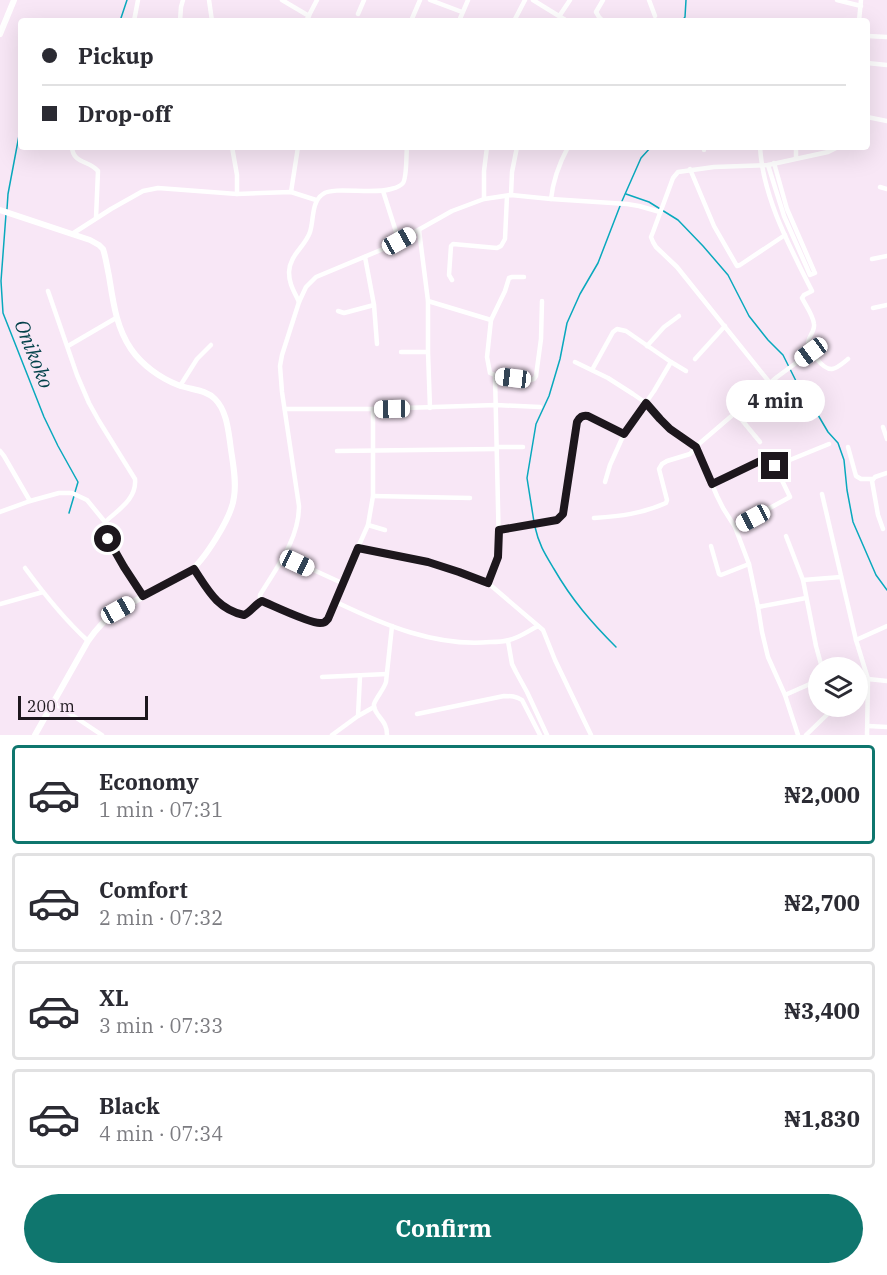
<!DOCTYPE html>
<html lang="en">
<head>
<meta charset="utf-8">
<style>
	:root { --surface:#fff; --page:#f2f2f3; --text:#2b2b33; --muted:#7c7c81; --line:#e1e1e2; --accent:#0f766e }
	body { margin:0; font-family:"IBM Plex Serif",serif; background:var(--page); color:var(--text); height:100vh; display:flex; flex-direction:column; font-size:22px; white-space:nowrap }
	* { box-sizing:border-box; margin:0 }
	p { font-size:20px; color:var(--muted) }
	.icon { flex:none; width:33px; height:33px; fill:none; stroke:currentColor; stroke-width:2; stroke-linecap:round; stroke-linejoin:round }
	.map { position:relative; height:735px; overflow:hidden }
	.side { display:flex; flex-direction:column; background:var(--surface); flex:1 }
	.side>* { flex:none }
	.guide { position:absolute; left:18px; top:18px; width:852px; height:132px; border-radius:6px; box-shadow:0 6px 24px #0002; display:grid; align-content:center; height:132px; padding:0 24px; background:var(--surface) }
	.fabs { position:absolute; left:808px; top:657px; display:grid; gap:12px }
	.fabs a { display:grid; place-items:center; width:60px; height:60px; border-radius:50%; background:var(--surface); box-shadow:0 6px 24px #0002; font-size:30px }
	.scale { position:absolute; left:18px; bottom:15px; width:130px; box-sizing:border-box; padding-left:6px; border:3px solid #1d171d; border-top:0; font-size:16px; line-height:21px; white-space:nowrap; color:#1d171d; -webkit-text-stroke:4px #f8e7f6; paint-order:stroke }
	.end { position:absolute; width:27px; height:27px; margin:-14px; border:8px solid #1d171d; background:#fff; box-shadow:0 0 0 3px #fff }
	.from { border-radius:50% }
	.bubble { position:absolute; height:42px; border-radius:21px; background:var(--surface); box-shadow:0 6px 24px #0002; font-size:20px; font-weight:700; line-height:42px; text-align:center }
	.car { position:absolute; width:18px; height:36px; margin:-18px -9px; border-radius:8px; box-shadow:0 0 4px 2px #0007; background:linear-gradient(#fff 24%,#345 0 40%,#fff 0 76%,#345 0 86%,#fff 0) }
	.guide b { display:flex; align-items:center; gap:21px; height:57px; font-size:22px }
	.guide b+b { border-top:2px solid var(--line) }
	.guide i { width:15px; height:15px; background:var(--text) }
	ul { padding:10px 0 0; list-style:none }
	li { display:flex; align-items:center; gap:18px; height:99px; margin:0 12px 9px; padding:0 12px; border:3px solid var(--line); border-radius:6px }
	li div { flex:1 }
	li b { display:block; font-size:22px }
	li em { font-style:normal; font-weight:700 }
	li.on { border-color:var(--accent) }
	li>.icon { width:54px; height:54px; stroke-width:1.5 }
	.primary-button { display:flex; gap:12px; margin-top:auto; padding:12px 24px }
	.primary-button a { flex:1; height:69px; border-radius:36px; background:var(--accent); color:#fff; font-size:24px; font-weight:700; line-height:69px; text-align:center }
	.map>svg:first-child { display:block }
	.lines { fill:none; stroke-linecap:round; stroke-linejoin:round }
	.stream { stroke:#09a9bd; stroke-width:1.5 }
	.minor { stroke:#fff; stroke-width:4.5 }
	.secondary { stroke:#fff; stroke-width:6 }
	.route { stroke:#1d171d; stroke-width:8 }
	.labels { text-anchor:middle; stroke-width:4.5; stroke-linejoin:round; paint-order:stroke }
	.water-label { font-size:20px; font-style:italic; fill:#03414a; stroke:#f8e7f6 }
</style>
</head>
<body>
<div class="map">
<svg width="887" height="735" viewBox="0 0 887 735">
	<rect width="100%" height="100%" fill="#f8e7f6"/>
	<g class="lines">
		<g class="stream">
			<polyline points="120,21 127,0"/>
			<polyline points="682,21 685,17 686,0"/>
			<polyline points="626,194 649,202 678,220 703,246 728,275 749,316 768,340 783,355 797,383 811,403 828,432 838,443 844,460 847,490 853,522 876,575 887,590"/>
			<polyline points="622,201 641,158 651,147"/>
			<polyline points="7,209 8,194 21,125"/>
			<polyline points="6,214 1,281 3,313 44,417 58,446 78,482 75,492"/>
			<polyline points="69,513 74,496"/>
			<polyline points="534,522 527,478 536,424 549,396 560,359 567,323 580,294 598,263 620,206"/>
			<path d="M535,527C539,545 545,554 554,569C572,600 591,622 616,647"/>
		</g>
		<g class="minor">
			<polyline points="209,0 212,21"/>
			<polyline points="282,0 309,16"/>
			<polyline points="430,0 462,12"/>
			<polyline points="533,0 567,21"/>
			<polyline points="603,0 596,12 599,17 603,21"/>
			<polyline points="649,0 655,16"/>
			<polyline points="837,0 861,6"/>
			<polyline points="358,14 364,0"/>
			<polyline points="560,15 570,0"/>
			<polyline points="134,21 138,0"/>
			<polyline points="180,21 181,7 183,0"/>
			<polyline points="306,21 317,0"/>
			<polyline points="411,21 420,0"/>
			<polyline points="459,21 468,0"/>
			<polyline points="514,21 525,0"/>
			<polyline points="859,21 861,0"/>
			<polyline points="867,36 887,37"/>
			<polyline points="867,63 887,65"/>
			<polyline points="867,117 887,121"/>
			<path d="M72,147C73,164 89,160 98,171L96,218"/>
			<polyline points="232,147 237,175 237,194"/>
			<path d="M760,147C763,198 790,247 812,291L804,295L802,298C806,306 813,315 814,324C815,331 809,336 808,342C808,350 823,370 832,369C838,368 843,363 848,359"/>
			<polyline points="796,147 796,158"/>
			<polyline points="704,150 704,147"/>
			<polyline points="768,165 784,216 807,268 810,275 815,273 814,271 787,209 774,163"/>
			<polyline points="690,169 714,226 737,266 740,265 785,235"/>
			<polyline points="880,187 887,189"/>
			<polyline points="383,191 399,241"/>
			<polyline points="291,192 298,147"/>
			<polyline points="511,195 512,172 517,147"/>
			<polyline points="484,199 484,171 487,147"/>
			<path d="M551,199C553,180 559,164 568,147"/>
			<polyline points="419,230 428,301 428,352 430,408"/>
			<polyline points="72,234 111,209 143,191 158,188 237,194 291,192 316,200"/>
			<polyline points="365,257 374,305 377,344"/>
			<polyline points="872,259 887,256"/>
			<polyline points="452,280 449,275 451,246 453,244 497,248 501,246 505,239 507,196"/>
			<path d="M48,291L77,375L89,403L99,421L135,479C137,499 118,510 105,522"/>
			<polyline points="428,301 491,320"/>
			<polyline points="299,302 306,287 316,277 388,247 452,211 484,199 511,195 551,199 627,204 639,206 660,212"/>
			<polyline points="873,308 887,305"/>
			<polyline points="338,311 344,313 374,305"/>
			<polyline points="68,346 116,318"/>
			<polyline points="647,346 664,327 679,316"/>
			<polyline points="401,352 428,352"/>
			<polyline points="695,359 725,326"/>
			<polyline points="575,362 608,378 633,394 646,403 660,419 670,429 696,447 717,496 723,508 735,527 749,564 758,607 762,632 768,657 785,695 798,735"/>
			<polyline points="671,362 686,371"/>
			<polyline points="592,370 613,332 617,329 626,331 671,362 654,391 624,434 610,465 605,482"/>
			<polyline points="495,375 530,380 534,379 536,376 541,339 542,301"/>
			<polyline points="770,383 677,267 656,247 653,242 651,237 653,232 673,178 678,172 714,167 768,165 828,152 838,147"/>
			<polyline points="180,386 197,359 211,345"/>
			<polyline points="285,409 373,409 496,405 540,407"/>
			<polyline points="736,413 760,442"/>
			<polyline points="883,427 887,439"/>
			<polyline points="497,447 523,447"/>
			<polyline points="848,447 856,476 861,479 873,479"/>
			<polyline points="0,451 4,456 30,501"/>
			<polyline points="337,451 497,449"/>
			<polyline points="712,484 760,461 767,460 775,466 829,444"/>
			<polyline points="822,494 856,640 868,679 867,735"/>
			<polyline points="373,496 470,498"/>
			<polyline points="0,512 30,501 59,493 72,493 87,500 105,522 108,539 143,596"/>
			<path d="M594,518C621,516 641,514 666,503L667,500L659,469L662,464L667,461L690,454L700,443L777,377L811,352"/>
			<polyline points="368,525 385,530"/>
			<polyline points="735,527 790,497 775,466"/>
			<polyline points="883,529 878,515 872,481 875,477 887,473"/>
			<path d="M499,530C515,527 553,525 563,514L577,422C580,417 582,415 588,416L624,434"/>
			<polyline points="786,536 803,580 816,646 822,668"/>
			<polyline points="711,546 719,574 721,575 749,564"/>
			<polyline points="358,548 428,562 459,572 488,583 543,630 555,660 591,735"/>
			<polyline points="283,556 342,583"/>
			<path d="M25,568C44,594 64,619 88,641"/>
			<path d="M194,569C208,590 217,610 244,615L256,605L262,601"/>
			<polyline points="803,580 841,577"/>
			<polyline points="488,583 498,557 499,550 495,375 490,373 487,357 491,320 505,291 509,278 512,277 524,277"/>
			<path d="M262,601L260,599V595C277,567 299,539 299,506L282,392L280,366L282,355L299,302C294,291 289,284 289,272C290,254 305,247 310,232C314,220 311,202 323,194C334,186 373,195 391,189C395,188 400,187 403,183C407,177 406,156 407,147"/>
			<polyline points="262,601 319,623 323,623 328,619 336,602 342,583 368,525 373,496 373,409"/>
			<path d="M336,602C384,625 436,647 490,642C496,642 503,642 509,640C519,638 528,631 538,626"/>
			<polyline points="0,604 43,592"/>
			<polyline points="758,607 806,598"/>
			<polyline points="856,640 887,626"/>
			<polyline points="508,641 512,664 516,672 527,692 547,735"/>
			<polyline points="322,677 387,674"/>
			<polyline points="868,679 887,681"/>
			<polyline points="785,695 819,680"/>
			<polyline points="54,703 102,735"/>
			<path d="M417,714L504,696C511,696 516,696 522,700L540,735"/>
			<polyline points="358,716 360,676"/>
			<polyline points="868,726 887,727"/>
			<polyline points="332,735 358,716 374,707"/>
			<path d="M387,735C387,731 387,729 385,725C382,718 373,712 374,704C376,698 384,689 386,682L392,626"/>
			<polyline points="806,735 836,706"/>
		</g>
		<g class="secondary">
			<polyline points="0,34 14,0"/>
			<path d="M0,210L90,240L99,245L103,249C106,258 107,267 109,276C113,301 116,327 131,349C142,365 160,378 178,385C191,390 205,389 215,399C226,410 228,428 230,442C232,460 237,479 234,497C232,517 204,561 188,573L118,610C105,619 97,628 88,641L35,735"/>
		</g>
	</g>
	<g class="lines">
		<path class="route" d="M108,539L124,567L143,596L194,569C208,590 217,609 244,615C251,612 255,604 262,601C274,606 309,623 320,623C325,623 325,622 328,619L358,548L428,562L459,572L488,583L498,557L499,530L557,520L563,514L577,422C580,417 582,415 588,416L624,434L646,403L660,419L670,429L696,447L712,484L760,461L767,460L775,466"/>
	</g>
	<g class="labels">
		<g class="water-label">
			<text transform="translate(34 354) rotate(68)" y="7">Onikoko</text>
		</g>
	</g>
</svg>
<div class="fabs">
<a><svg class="icon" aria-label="layers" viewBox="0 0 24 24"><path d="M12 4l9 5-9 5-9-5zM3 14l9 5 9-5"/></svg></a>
</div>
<div class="scale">200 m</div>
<i class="end from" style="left:108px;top:539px"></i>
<i class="end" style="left:775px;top:466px"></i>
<div class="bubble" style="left:726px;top:380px;width:99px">4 min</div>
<i class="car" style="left:399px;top:241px;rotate:61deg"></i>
<i class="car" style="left:811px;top:352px;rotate:234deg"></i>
<i class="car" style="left:513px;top:378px;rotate:277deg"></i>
<i class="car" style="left:392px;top:409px;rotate:269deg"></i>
<i class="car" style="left:753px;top:518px;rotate:242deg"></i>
<i class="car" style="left:297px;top:563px;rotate:115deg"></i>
<i class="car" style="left:118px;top:610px;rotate:61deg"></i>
<div class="guide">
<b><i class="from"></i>Pickup</b>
<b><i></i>Drop-off</b>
</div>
</div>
<section class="side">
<ul>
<li class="on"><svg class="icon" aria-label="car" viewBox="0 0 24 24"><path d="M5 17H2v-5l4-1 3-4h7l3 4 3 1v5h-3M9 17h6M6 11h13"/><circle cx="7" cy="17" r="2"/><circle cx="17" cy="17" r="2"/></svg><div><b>Economy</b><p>1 min · 07:31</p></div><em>₦2,000</em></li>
<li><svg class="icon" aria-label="car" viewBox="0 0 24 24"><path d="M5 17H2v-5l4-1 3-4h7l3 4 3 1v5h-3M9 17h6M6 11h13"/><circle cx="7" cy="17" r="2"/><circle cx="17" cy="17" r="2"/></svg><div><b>Comfort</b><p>2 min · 07:32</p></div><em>₦2,700</em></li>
<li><svg class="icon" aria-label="car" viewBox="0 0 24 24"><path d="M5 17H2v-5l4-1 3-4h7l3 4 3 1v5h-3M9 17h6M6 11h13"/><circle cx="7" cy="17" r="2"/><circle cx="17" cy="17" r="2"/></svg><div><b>XL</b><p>3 min · 07:33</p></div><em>₦3,400</em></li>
<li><svg class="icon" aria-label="car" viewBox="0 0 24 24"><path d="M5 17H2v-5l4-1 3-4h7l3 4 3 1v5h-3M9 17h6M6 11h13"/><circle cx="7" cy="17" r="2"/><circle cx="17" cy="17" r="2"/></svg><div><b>Black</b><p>4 min · 07:34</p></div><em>₦1,830</em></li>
</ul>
<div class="primary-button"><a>Confirm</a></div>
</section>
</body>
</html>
